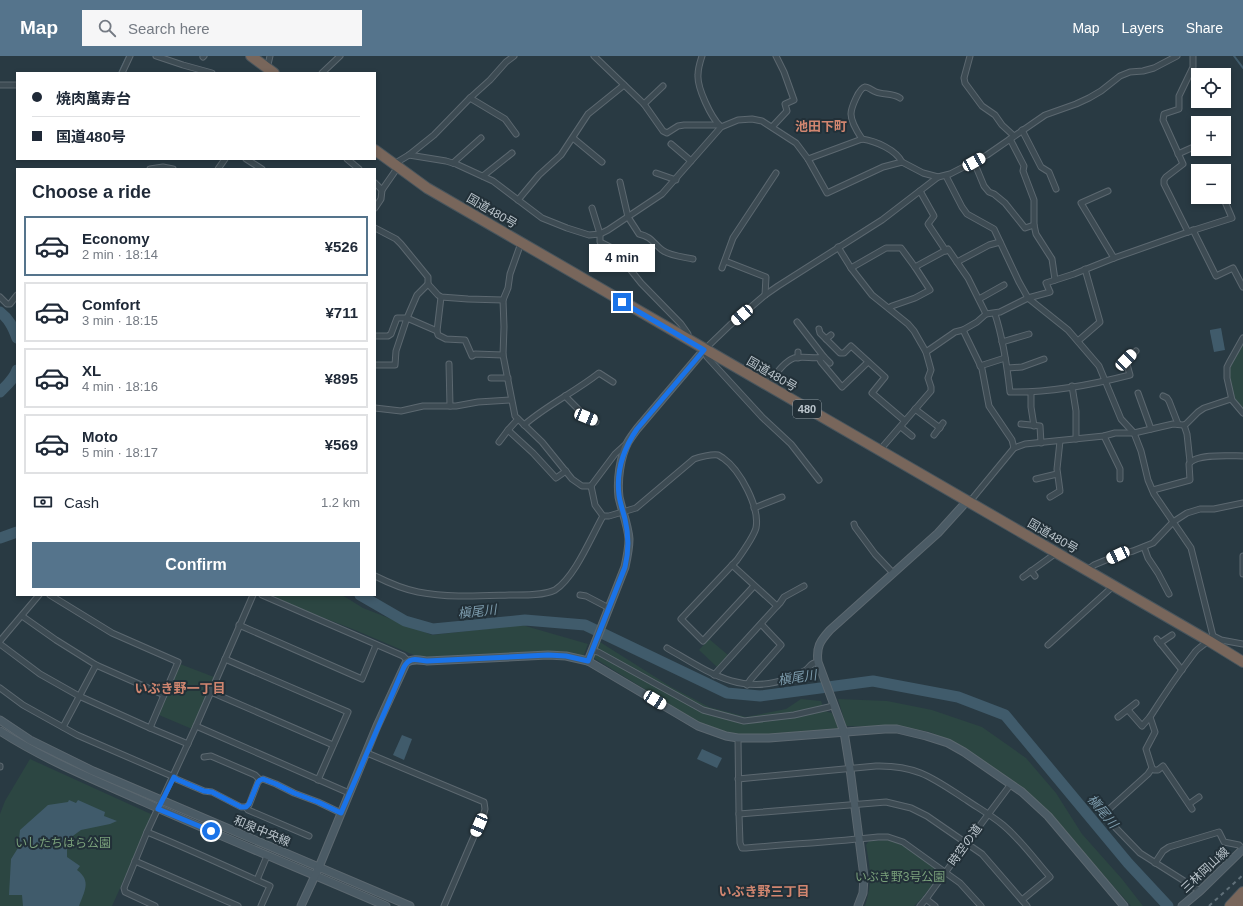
<!DOCTYPE html>
<html lang="en">
<head>
<meta charset="utf-8">
<style>
	:root { --surface:#fff; --page:#f6f6f7; --text:#1f2937; --muted:#747a83; --line:#e0e1e3; --accent:#55748c }
	body { margin:0; font-family:Arial,"Noto Sans JP",sans-serif; background:var(--page); color:var(--text); height:100vh; display:flex; flex-direction:column; font-size:15px; white-space:nowrap }
	* { box-sizing:border-box; margin:0 }
	p { font-size:13px; color:var(--muted) }
	.icon { flex:none; width:22px; height:22px; fill:none; stroke:currentColor; stroke-width:2; stroke-linecap:round; stroke-linejoin:round }
	.map { position:relative; flex:1; overflow:hidden }
	.sheet { position:absolute; left:16px; top:112px; width:360px; height:428px; display:flex; flex-direction:column; background:var(--surface); border-radius:0px; box-shadow:0 2px 6px #0003 }
	.sheet>* { flex:none }
	.banner { position:absolute; left:16px; top:16px; width:360px; height:88px; border-radius:0px; box-shadow:0 2px 6px #0003; display:grid; align-content:center; height:88px; padding:0 16px; background:var(--surface) }
	.fabs { position:absolute; left:1191px; top:12px; display:grid; gap:8px }
	.fabs a { display:grid; place-items:center; width:40px; height:40px; border-radius:0px; background:var(--surface); box-shadow:0 2px 6px #0003; font-size:20px }
	.end { position:absolute; width:18px; height:18px; margin:-9px; border:5px solid #1a73e8; background:#fff; box-shadow:0 0 0 2px #fff }
	.from { border-radius:50% }
	.bubble { position:absolute; height:28px; border-radius:0px; background:var(--surface); box-shadow:0 2px 6px #0003; font-size:13px; font-weight:700; line-height:28px; text-align:center }
	.car { position:absolute; width:12px; height:24px; margin:-12px -6px; border-radius:5px; box-shadow:0 0 3px 1px #0007; background:linear-gradient(#fff 24%,#345 0 40%,#fff 0 76%,#345 0 86%,#fff 0) }
	.banner b { display:flex; align-items:center; gap:14px; height:38px; font-size:15px }
	.banner b+b { border-top:1px solid var(--line) }
	.banner i { width:10px; height:10px; background:var(--text) }
	ul { padding:0; list-style:none }
	li { display:flex; align-items:center; gap:12px; height:60px; margin:0 8px 6px; padding:0 8px; border:2px solid var(--line); border-radius:0px }
	li div { flex:1 }
	li b { display:block; font-size:15px }
	li em { font-style:normal; font-weight:700 }
	li.active { border-color:var(--accent) }
	li>.icon { width:36px; height:36px; stroke-width:1.5 }
	h2 { padding:0 16px; font-size:18px; line-height:48px }
	.pay { display:flex; align-items:center; gap:10px; height:44px; padding:0 16px; font-size:15px }
	.pay p { margin-inline-start:auto }
	.action { display:flex; gap:8px; margin-top:auto; padding:8px 16px }
	.action a { flex:1; height:46px; border-radius:0px; background:var(--accent); color:#fff; font-size:16px; font-weight:700; line-height:46px; text-align:center }
	header { display:flex; align-items:center; gap:24px; box-sizing:border-box; height:56px; padding:0 20px; background:var(--accent); color:#fff }
	header strong { font-size:19px }
	nav { display:flex; gap:22px; margin-inline-start:auto; font-size:14px }
	.search { width:280px; height:36px; background:var(--page); display:flex; align-items:center; gap:10px; box-sizing:border-box; padding:0 14px; border-radius:0px; color:var(--muted); font-size:15px }
	.map>svg:first-child { display:block }
	.green { fill:#2c4642 }
	.water { fill:#405b6b }
	.lines { fill:none; stroke-linecap:round; stroke-linejoin:round }
	.stream { stroke:#405b6b; stroke-width:2 }
	.river { stroke:#405b6b; stroke-width:11 }
	.street-casing { stroke:#5c6870; stroke-width:7 }
	.secondary-casing { stroke:#5c6870; stroke-width:9 }
	.highway-casing { stroke:#48555d; stroke-width:12 }
	.street { stroke:#3d4b53; stroke-width:5 }
	.secondary { stroke:#4b5b65; stroke-width:7 }
	.highway { stroke:#78665b; stroke-width:10 }
	.rail { stroke:#607079; stroke-width:2; stroke-dasharray:4 4; stroke-linecap:butt }
	.route { stroke:#1a73e8; stroke-width:5 }
	.labels { text-anchor:middle; stroke-width:4; stroke-linejoin:round; paint-order:stroke }
	.shield { fill:#223038; stroke:#8d98a0; stroke-width:1 }
	.shield-label { font-size:11px; font-weight:bold; fill:#bbc5cc }
	.street-label { font-size:12px; fill:#bbc5cc; stroke:#223038 }
	.park-label { font-size:12px; fill:#7aa17b; stroke:#223038 }
	.neighbourhood-label { font-size:13px; font-weight:bold; fill:#d28670; stroke:#223038 }
	.water-label { font-size:13px; font-style:italic; fill:#7d9cad; stroke:#223038 }
</style>
</head>
<body>
<header>
<strong>Map</strong>
<div class="search"><svg class="icon" aria-label="search" viewBox="0 0 24 24"><circle cx="10" cy="10" r="6"/><path d="M15 15l6 6"/></svg>Search here</div>
<nav><a>Map</a><a>Layers</a><a>Share</a></nav>
</header>
<div class="map">
<svg width="1243" height="850" viewBox="0 0 1243 850">
	<rect width="100%" height="100%" fill="#293a43"/>
	<g class="green">
		<polygon points="1243,288 1243,353 1234,343 1229,319 1230,311"/>
		<polygon points="274,539 342,539 363,552 432,579 522,569 588,588 583,601 428,602 416,600 355,574 275,543"/>
		<polygon points="709,583 728,599 717,611 699,594"/>
		<polygon points="600,586 671,631 709,651 746,661 786,653 801,643 821,645 825,655 832,657 839,673 769,680 737,679 706,671 594,602"/>
		<polygon points="180,608 214,621 192,673 159,659"/>
		<polygon points="838,643 887,645 932,654 982,671 1026,702 1056,737 1082,778 1122,823 1143,850 1131,850 1049,758 957,689 930,676 909,672 846,670"/>
		<polygon points="30,703 153,759 112,850 0,850 0,758 5,745"/>
		<path d="M889,784L902,788L940,814V818L923,841L914,850H865C873,826 870,812 866,789L869,785Z"/>
	</g>
	<g class="water">
		<polygon points="1221,272 1225,294 1214,296 1210,276 1210,274"/>
		<polygon points="402,679 412,683 404,704 393,699"/>
		<polygon points="702,693 722,702 717,712 697,703"/>
		<path d="M69,744L76,747L78,744L105,756L104,760L117,765L110,768L81,774L70,782L67,793V801L80,810L77,814C92,825 84,836 79,850H23L22,839H9L11,803L18,792L20,774L48,749L68,746Z"/>
	</g>
	<g class="lines">
		<g class="stream">
			<polyline points="1234,0 1243,12"/>
			<polyline points="119,17 127,0"/>
		</g>
		<g class="river">
			<path d="M0,256C9,263 13,271 17,282"/>
			<path d="M0,336C7,329 14,323 17,314"/>
			<polyline points="0,482 17,476"/>
			<polyline points="360,539 405,565 433,573 525,564 585,569 727,637 760,640 873,625 958,641 1005,659 1128,807 1168,850"/>
		</g>
		<g class="street-casing">
			<g id="street">
				<polyline points="156,0 183,9 212,17"/>
				<polyline points="594,0 644,48 663,75 667,77 678,70 684,69 719,69"/>
				<path d="M702,0C700,6 698,12 698,19C697,32 711,61 720,70"/>
				<polyline points="970,0 964,22 965,27 982,50 995,59 1002,69 1014,80"/>
				<polyline points="203,1 204,0"/>
				<polyline points="267,13 270,0"/>
				<polyline points="122,17 130,0"/>
				<polyline points="322,17 340,0"/>
				<polyline points="0,29 17,29"/>
				<polyline points="470,42 505,63 516,78"/>
				<polyline points="644,48 663,30"/>
				<polyline points="1202,66 1202,67"/>
				<polyline points="772,71 787,55 785,48 794,44 784,16 776,0"/>
				<polyline points="1022,74 1041,111 1049,116 1056,133"/>
				<polyline points="573,82 602,106"/>
				<path d="M862,83C858,77 851,65 851,58C851,52 859,32 865,31C868,31 873,35 876,36C884,39 893,37 900,42"/>
				<polyline points="1010,83 1024,110 1023,115 1034,144 1034,169 1036,178 1052,203 1055,224"/>
				<polyline points="671,88 691,105"/>
				<polyline points="1178,98 1198,89"/>
				<polyline points="409,99 446,105 456,108 493,125 542,162 567,172 589,179 600,178 608,174 662,138 721,71 738,64 752,63 762,65 796,87 808,103 827,137 883,111 902,106 923,117 938,121"/>
				<polyline points="246,103 262,113"/>
				<polyline points="347,103 359,113"/>
				<path d="M808,103L862,83C876,85 896,94 902,106"/>
				<polyline points="974,106 984,130 989,136 994,138 1005,147 1025,172 1034,169"/>
				<polyline points="453,107 481,82"/>
				<polyline points="394,108 409,99 434,79 470,42 490,24 506,6 514,0"/>
				<polyline points="150,113 163,111 173,113"/>
				<polyline points="218,113 225,103"/>
				<polyline points="656,117 676,124"/>
				<polyline points="483,120 512,97"/>
				<path d="M946,120L962,151L967,158L994,173L1019,226L1028,242L1068,274L1099,310L1121,363L1134,377L1141,395L1148,424L1154,438L1191,492L1213,580C1208,587 1200,590 1195,596C1179,617 1164,639 1150,661L1155,676L1146,693L1152,712L1148,718L1107,755L1111,767L1140,797L1200,835"/>
				<path d="M620,126L628,161L639,178C652,181 653,187 662,194C670,200 684,201 693,203"/>
				<polyline points="375,127 382,134"/>
				<polyline points="920,135 934,160 928,168 946,195"/>
				<polyline points="1108,135 1081,147 1114,202"/>
				<polyline points="518,144 539,119 561,99 588,58 624,29"/>
				<polyline points="375,152 381,143 382,134 398,111"/>
				<polyline points="592,152 600,178 600,186 610,191 618,198 641,227 681,268 688,278 688,283"/>
				<polyline points="375,172 396,183 401,188 428,221 428,228"/>
				<polyline points="1193,174 1216,220 1233,212 1243,231"/>
				<polyline points="1188,176 1164,128 1164,124 1166,121 1183,108 1163,64 1164,58 1179,53 1179,40 1193,11 1193,0"/>
				<polyline points="838,191 851,212 872,239 908,268 914,275 926,296 931,314 928,322 931,331 931,335 879,395"/>
				<polyline points="725,205 766,221 765,239"/>
				<polyline points="957,206 989,189 1000,186"/>
				<polyline points="722,212 733,182 776,117"/>
				<polyline points="851,212 886,192 901,192 915,211 948,193 968,222 986,258"/>
				<polyline points="0,241 7,248 10,248 17,239"/>
				<polyline points="979,243 1004,229"/>
				<polyline points="503,244 504,271 503,299 515,360 542,386 572,423 582,430 591,430"/>
				<polyline points="889,252 892,250 915,242 930,234 915,211"/>
				<path d="M995,258C1003,283 1007,309 1010,336C1050,337 1091,329 1130,319L1126,305L1136,295"/>
				<polyline points="819,273 820,277 840,297 844,297 851,290 885,321 872,337 905,365"/>
				<polyline points="963,274 982,313 989,350 1012,384 1014,392"/>
				<polyline points="437,275 441,241"/>
				<polyline points="375,280 388,280 391,278 397,262 407,262 417,239 428,228 438,239 441,241 468,243 503,244 508,232 510,218 521,187"/>
				<polyline points="1243,282 1229,307 1227,311 1227,322 1232,344 1243,357"/>
				<polyline points="826,283 831,279"/>
				<polyline points="1078,285 1100,266 1085,213"/>
				<polyline points="1002,286 1029,278"/>
				<polyline points="926,296 955,276 963,274 977,266 986,258 1000,256 1028,242 1050,236 1046,227 1074,218 1114,202 1188,176 1232,162 1223,141"/>
				<polyline points="824,301 830,307"/>
				<polyline points="798,302 798,296"/>
				<polyline points="819,302 821,306 842,331 868,306"/>
				<polyline points="449,308 450,350"/>
				<polyline points="375,309 395,309 396,295 407,262 437,275 438,279 446,283 465,284 472,300 475,298 503,299"/>
				<polyline points="980,310 1005,302"/>
				<polyline points="1008,312 1022,311 1044,303"/>
				<polyline points="491,322 508,322"/>
				<path d="M767,330C774,321 783,306 794,302C803,300 815,303 824,301L797,266"/>
				<polyline points="1072,330 1076,355 1076,383"/>
				<polyline points="1031,336 1031,351 1034,370"/>
				<polyline points="1138,337 1151,373"/>
				<polyline points="565,340 586,361 596,366"/>
				<polyline points="1163,340 1167,342 1169,345 1178,368"/>
				<polyline points="375,352 401,355 423,350 456,350 478,346 511,344"/>
				<polyline points="915,353 940,372"/>
				<polyline points="1021,368 1040,370 1041,387"/>
				<path d="M524,369C547,349 575,336 599,317L613,326"/>
				<polyline points="1184,369 1187,378 1190,406"/>
				<polyline points="901,371 912,380"/>
				<polyline points="508,374 533,397 556,422 566,415"/>
				<polyline points="934,379 943,367"/>
				<polyline points="1104,380 1120,413 1120,423"/>
				<polyline points="499,386 508,374 518,363"/>
				<path d="M626,388L615,398L591,430L595,449L603,460H609L636,452L694,403C699,401 712,398 718,399C720,400 721,401 723,402C740,414 760,451 756,472C754,479 742,497 737,504L681,563L703,585L754,530"/>
				<polyline points="1036,423 1057,418"/>
				<polyline points="819,424 791,388 762,361 707,301 704,294 730,269 765,239 778,230 882,164 938,121 950,118 987,99 1045,59 1076,48 1089,42 1101,35 1120,20 1130,16 1143,15 1154,12 1177,0"/>
				<path d="M1153,434L1190,424L1189,408C1196,397 1231,400 1243,400"/>
				<polyline points="1050,441 1060,435 1057,413 1060,385"/>
				<polyline points="968,445 972,443 1014,392 1025,388 1104,380 1115,377 1134,377 1173,368 1183,369 1186,368 1198,356 1204,352 1231,343"/>
				<polyline points="754,452 782,441"/>
				<polyline points="854,468 855,471 875,498 893,517"/>
				<polyline points="1144,491 1148,502 1158,517 1169,538"/>
				<polyline points="1243,500 1243,518"/>
				<polyline points="1087,514 1094,509 1118,499 1133,495 1153,487 1173,466 1187,457 1200,453 1214,453 1243,447"/>
				<polyline points="1031,515 1035,520"/>
				<path d="M375,520C389,527 403,533 418,536C448,542 479,540 509,539C522,539 543,540 555,534C575,521 591,481 603,460"/>
				<polyline points="1023,521 1052,500 1054,496"/>
				<polyline points="50,539 112,577 178,606 150,672"/>
				<polyline points="262,539 403,600 408,605"/>
				<polyline points="580,539 586,540 609,552"/>
				<polyline points="777,550 780,547 784,541 804,530"/>
				<polyline points="22,560 56,584 96,609 164,639"/>
				<polyline points="239,569 362,623 376,589"/>
				<polyline points="1213,580 1221,584 1243,588"/>
				<polyline points="1157,583 1182,614"/>
				<polyline points="0,585 39,539"/>
				<polyline points="1160,587 1172,579"/>
				<polyline points="0,588 40,618 79,640 150,672 188,688"/>
				<polyline points="1048,589 1110,533 1113,529"/>
				<path d="M667,592C707,615 741,641 789,622C795,620 801,617 806,614C811,610 810,607 818,606"/>
				<polyline points="592,595 598,596 703,654 744,665 794,659 829,651 834,649"/>
				<polyline points="225,603 348,656 318,724"/>
				<polyline points="714,619 777,550 732,509"/>
				<polyline points="747,629 751,623 781,589 761,568"/>
				<polyline points="0,632 23,649 77,679 174,721 176,723 204,735 212,736 241,751 246,751 249,749 258,726 260,724 263,723 276,728 294,737 318,746 341,757"/>
				<polyline points="211,636 333,689"/>
				<polyline points="1128,654 1142,670 1150,661"/>
				<polyline points="1118,661 1136,647"/>
				<polyline points="196,670 349,737"/>
				<polyline points="63,671 96,609"/>
				<path d="M738,682L739,758L740,787L742,792H746C790,788 834,786 878,781H888L903,786L960,827L981,850"/>
				<polyline points="367,697 484,746 485,753 484,757 444,850"/>
				<polyline points="204,701 211,700 255,719 260,724"/>
				<polyline points="0,710 0,711"/>
				<polyline points="1152,712 1154,714 1158,714 1163,710 1192,753"/>
				<path d="M738,723L876,710C918,709 934,723 968,745C980,753 992,760 1003,769C1021,784 1035,804 1050,821L1022,844"/>
				<polyline points="1189,748 1199,741"/>
				<polyline points="246,751 248,754 309,780"/>
				<polyline points="739,758 886,746 911,752 927,760 982,798 1027,850"/>
				<path d="M147,776C189,793 229,812 270,830L261,850"/>
				<polyline points="135,805 238,850"/>
				<polyline points="1155,807 1163,795 1169,791 1219,776 1224,786 1239,789 1243,793"/>
				<polyline points="257,824 267,800"/>
				<polyline points="926,843 935,850"/>
				<polyline points="155,850 125,836 124,832 147,776 196,670 253,539"/>
				<polyline points="920,850 926,843 966,788 1011,728"/>
			</g>
		</g>
		<g class="secondary-casing">
			<g id="secondary">
				<path d="M588,605L625,511C627,502 629,493 629,483C628,469 622,455 619,441C617,424 620,401 628,386C631,381 634,377 637,373L704,294"/>
				<polyline points="0,664 30,684 93,715 410,850"/>
				<path d="M0,675C45,704 95,724 144,746C224,782 306,815 386,850"/>
				<path d="M301,850L319,811L377,670L406,607C412,602 420,604 427,605L548,599L566,600L588,605L698,670L726,680L738,682H769L885,673H897L926,680L948,687L964,696L1022,736L1048,760L1124,850"/>
				<path d="M858,850L863,837L864,821L850,713L844,676L818,606C816,591 820,585 830,574L938,477L967,445"/>
				<polyline points="1182,850 1200,835 1243,793"/>
			</g>
		</g>
		<g class="highway-casing">
			<g id="highway">
				<polyline points="251,0 274,17"/>
				<polyline points="375,94 427,132 1209,585 1243,606"/>
				<polyline points="1230,850 1243,836"/>
				<polyline points="1241,850 1243,848"/>
			</g>
		</g>
		<use href="#street" class="street"/>
		<use href="#secondary" class="secondary"/>
		<use href="#highway" class="highway"/>
		<polyline class="rail" points="1209,850 1243,819"/>
	</g>
	<g class="lines">
		<path class="route" d="M211,775L158,753L174,721L176,723L204,735L212,736L241,751H246L249,748L258,726L260,724L263,723L276,728L294,737L318,746L341,757L404,611C410,600 417,604 427,605L548,599L566,600L588,605L625,511C629,495 629,480 625,463C623,455 620,447 619,439C616,415 624,392 637,373L704,294L622,246"/>
	</g>
	<g class="labels">
		<rect class="shield" x="793" y="344" width="28" height="18" rx="3"/>
		<g class="shield-label">
			<text x="807" y="357">480</text>
		</g>
		<g class="street-label">
			<text transform="translate(492 155) rotate(30)" y="4">国道480号</text>
			<text transform="translate(772 318) rotate(30)" y="4">国道480号</text>
			<text transform="translate(1053 480) rotate(30)" y="4">国道480号</text>
			<text transform="translate(262 775) rotate(23)" y="4">和泉中央線</text>
			<text transform="translate(965 789) rotate(-54)" y="4">時空の道</text>
			<text transform="translate(1205 814) rotate(-43)" y="4">三林岡山線</text>
		</g>
		<g class="park-label">
			<text x="63" y="791">いしたちはら公園</text>
			<text x="900" y="825">いぶき野3号公園</text>
		</g>
		<g class="neighbourhood-label">
			<text x="821" y="75">池田下町</text>
			<text x="180" y="637">いぶき野一丁目</text>
			<text x="764" y="840">いぶき野三丁目</text>
		</g>
		<g class="water-label">
			<text transform="translate(477 555) rotate(-6)" y="5">槇尾川</text>
			<text transform="translate(797 621) rotate(-8)" y="5">槇尾川</text>
			<text transform="translate(1103 755) rotate(50)" y="5">槇尾川</text>
		</g>
	</g>
</svg>
<div class="fabs">
<a><svg class="icon" aria-label="locate" viewBox="0 0 24 24"><circle cx="12" cy="12" r="6"/><path d="M12 2v4M12 18v4M2 12h4M18 12h4"/></svg></a>
<a>+</a>
<a>−</a>
</div>
<i class="end from" style="left:211px;top:775px"></i>
<i class="end" style="left:622px;top:246px"></i>
<div class="bubble" style="left:589px;top:188px;width:66px">4 min</div>
<i class="car" style="left:974px;top:106px;rotate:61deg"></i>
<i class="car" style="left:742px;top:259px;rotate:229deg"></i>
<i class="car" style="left:1126px;top:304px;rotate:44deg"></i>
<i class="car" style="left:586px;top:361px;rotate:112deg"></i>
<i class="car" style="left:1118px;top:499px;rotate:245deg"></i>
<i class="car" style="left:655px;top:644px;rotate:122deg"></i>
<i class="car" style="left:479px;top:769px;rotate:203deg"></i>
<div class="banner">
<b><i class="from"></i>焼肉萬寿台</b>
<b><i></i>国道480号</b>
</div>
<section class="sheet">
<h2>Choose a ride</h2>
<ul>
<li class="active"><svg class="icon" aria-label="car" viewBox="0 0 24 24"><path d="M5 17H2v-5l4-1 3-4h7l3 4 3 1v5h-3M9 17h6M6 11h13"/><circle cx="7" cy="17" r="2"/><circle cx="17" cy="17" r="2"/></svg><div><b>Economy</b><p>2 min · 18:14</p></div><em>¥526</em></li>
<li><svg class="icon" aria-label="car" viewBox="0 0 24 24"><path d="M5 17H2v-5l4-1 3-4h7l3 4 3 1v5h-3M9 17h6M6 11h13"/><circle cx="7" cy="17" r="2"/><circle cx="17" cy="17" r="2"/></svg><div><b>Comfort</b><p>3 min · 18:15</p></div><em>¥711</em></li>
<li><svg class="icon" aria-label="car" viewBox="0 0 24 24"><path d="M5 17H2v-5l4-1 3-4h7l3 4 3 1v5h-3M9 17h6M6 11h13"/><circle cx="7" cy="17" r="2"/><circle cx="17" cy="17" r="2"/></svg><div><b>XL</b><p>4 min · 18:16</p></div><em>¥895</em></li>
<li><svg class="icon" aria-label="car" viewBox="0 0 24 24"><path d="M5 17H2v-5l4-1 3-4h7l3 4 3 1v5h-3M9 17h6M6 11h13"/><circle cx="7" cy="17" r="2"/><circle cx="17" cy="17" r="2"/></svg><div><b>Moto</b><p>5 min · 18:17</p></div><em>¥569</em></li>
</ul>
<div class="pay"><svg class="icon" aria-label="cash" viewBox="0 0 24 24"><path d="M3 7h18v10H3z"/><circle cx="12" cy="12" r="2"/></svg>Cash<p>1.2 km</p></div>
<div class="action"><a>Confirm</a></div>
</section>
</div>
</body>
</html>
